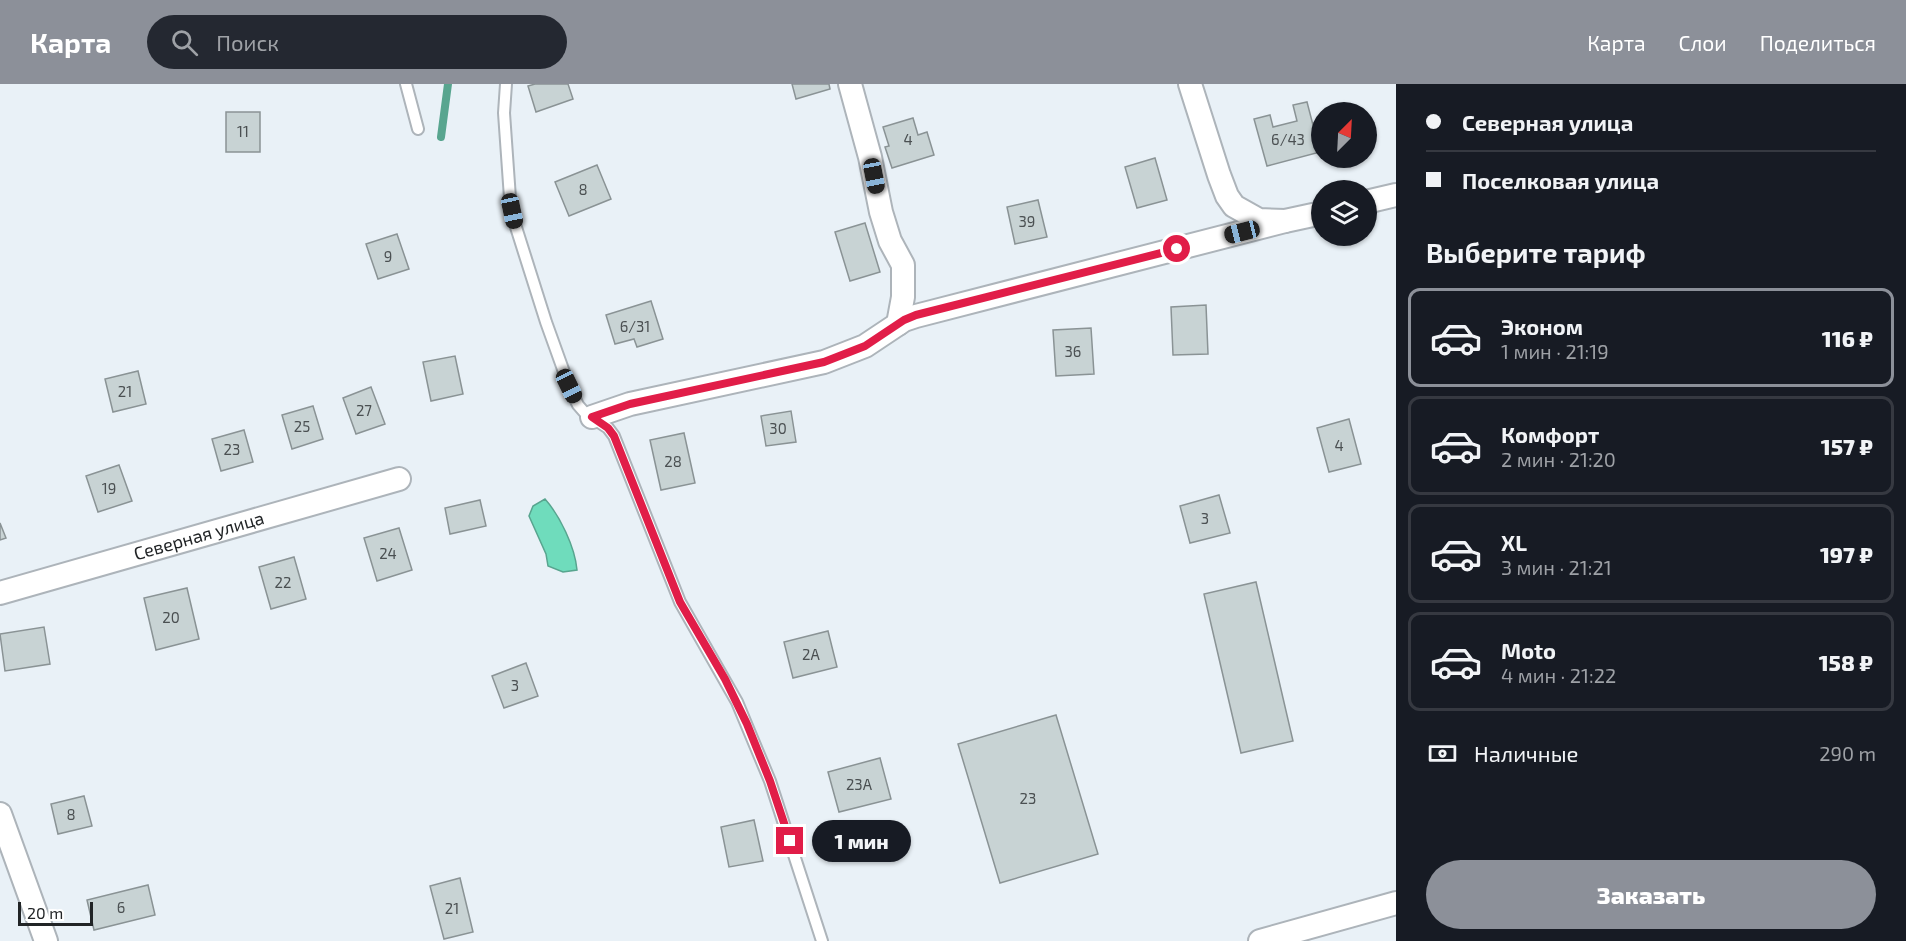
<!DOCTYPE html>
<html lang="ru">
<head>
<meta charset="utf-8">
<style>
	:root { --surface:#171b24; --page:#242831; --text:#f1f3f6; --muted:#9ea1a6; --line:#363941; --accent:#8c9099 }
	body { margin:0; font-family:"Exo 2",sans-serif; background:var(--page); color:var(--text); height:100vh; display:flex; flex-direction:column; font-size:22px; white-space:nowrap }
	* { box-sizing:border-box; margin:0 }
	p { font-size:20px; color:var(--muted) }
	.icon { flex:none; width:33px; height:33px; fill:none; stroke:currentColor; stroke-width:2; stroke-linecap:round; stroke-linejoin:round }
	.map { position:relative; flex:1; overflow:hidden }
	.drawer { display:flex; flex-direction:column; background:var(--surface); width:510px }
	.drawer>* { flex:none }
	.top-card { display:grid; align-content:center; height:132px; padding:0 30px; background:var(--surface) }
	.needle { width:39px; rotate:24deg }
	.fabs { position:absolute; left:1311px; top:18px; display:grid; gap:12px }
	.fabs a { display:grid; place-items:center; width:66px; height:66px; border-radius:50%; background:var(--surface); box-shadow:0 2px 4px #0004; font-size:30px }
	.scale { position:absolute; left:18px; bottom:15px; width:75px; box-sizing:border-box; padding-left:6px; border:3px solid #212426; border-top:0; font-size:16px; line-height:21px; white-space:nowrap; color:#212426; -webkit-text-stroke:4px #fff; paint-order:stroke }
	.end { position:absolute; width:27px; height:27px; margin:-14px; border:8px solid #e11d48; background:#fff; box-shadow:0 0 0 3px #fff }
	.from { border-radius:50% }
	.bubble { position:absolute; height:42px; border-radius:21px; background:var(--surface); box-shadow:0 2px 4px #0004; font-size:20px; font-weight:800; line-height:42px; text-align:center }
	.car { position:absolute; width:18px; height:36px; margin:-18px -9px; border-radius:8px; box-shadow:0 0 4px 2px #0007; background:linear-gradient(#222 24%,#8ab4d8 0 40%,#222 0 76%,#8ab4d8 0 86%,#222 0) }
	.top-card b { display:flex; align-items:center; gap:21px; height:57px; font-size:22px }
	.top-card b+b { border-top:2px solid var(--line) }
	.top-card i { width:15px; height:15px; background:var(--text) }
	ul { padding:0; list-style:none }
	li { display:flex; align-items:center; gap:18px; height:99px; margin:0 12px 9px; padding:0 18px; border:3px solid var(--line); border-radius:12px }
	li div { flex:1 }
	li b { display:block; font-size:22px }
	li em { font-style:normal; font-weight:800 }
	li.on { border-color:var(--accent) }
	li>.icon { width:54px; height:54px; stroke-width:1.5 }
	h2 { padding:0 30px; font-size:27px; line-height:72px }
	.pay { display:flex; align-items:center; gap:15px; height:66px; padding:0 30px; font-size:22px }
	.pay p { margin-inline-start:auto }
	.cta { display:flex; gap:12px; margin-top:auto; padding:12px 30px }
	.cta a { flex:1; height:69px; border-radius:36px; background:var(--accent); color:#fff; font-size:24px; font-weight:800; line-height:69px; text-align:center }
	header { display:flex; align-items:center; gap:36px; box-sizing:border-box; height:84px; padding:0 30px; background:var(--accent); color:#fff }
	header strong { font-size:28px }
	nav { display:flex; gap:33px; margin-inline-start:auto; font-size:21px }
	.search { width:420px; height:54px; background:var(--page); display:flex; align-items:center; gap:15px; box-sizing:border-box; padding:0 21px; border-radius:33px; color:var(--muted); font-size:22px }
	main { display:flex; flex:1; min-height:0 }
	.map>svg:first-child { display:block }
	.water { fill:#6fdcbc; stroke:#58a58f; stroke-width:1.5 }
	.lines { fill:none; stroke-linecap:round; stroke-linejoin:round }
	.stream { stroke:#58a58f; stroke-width:8 }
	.building { fill:#c8d3d4; stroke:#8a9395; stroke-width:1.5 }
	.lane-casing { stroke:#adb4ba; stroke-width:14 }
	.street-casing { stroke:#adb4ba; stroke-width:26 }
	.lane { stroke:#fff; stroke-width:10 }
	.street { stroke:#fff; stroke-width:22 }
	.route { stroke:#e11d48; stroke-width:8 }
	.labels { text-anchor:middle; stroke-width:4.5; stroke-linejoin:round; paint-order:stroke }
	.number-label { font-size:15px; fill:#4b5052 }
	.street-label { font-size:18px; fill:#212426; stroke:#fff }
</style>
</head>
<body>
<header>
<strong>Карта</strong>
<div class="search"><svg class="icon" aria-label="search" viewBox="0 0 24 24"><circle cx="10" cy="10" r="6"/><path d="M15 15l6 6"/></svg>Поиск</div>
<nav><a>Карта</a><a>Слои</a><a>Поделиться</a></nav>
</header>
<main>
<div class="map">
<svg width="1396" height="857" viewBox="0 0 1396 857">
	<rect width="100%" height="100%" fill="#e9f1f7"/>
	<path class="water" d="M545,415C560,432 575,463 577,486L563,488L548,482L546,470L529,432L533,422Z"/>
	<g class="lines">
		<polyline class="stream" points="441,53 448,0"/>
	</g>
	<g class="building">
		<polygon points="535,0 568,0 573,15 536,28 528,2"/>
		<polygon points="792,0 829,0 830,5 796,15"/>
		<polygon points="1307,18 1320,68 1267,82 1254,35 1270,31 1273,43 1297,37 1293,21"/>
		<rect x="226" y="28" width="34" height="40"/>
		<polygon points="913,34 918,51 927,48 934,71 892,84 885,63 889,62 883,43"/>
		<polygon points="1155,74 1167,116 1137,124 1125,83"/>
		<polygon points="597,81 611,115 569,132 555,98"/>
		<polygon points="1038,116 1047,153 1015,160 1007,123"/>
		<polygon points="865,139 880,188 850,197 835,148"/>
		<polygon points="397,150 409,185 378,195 366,160"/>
		<polygon points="651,217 663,255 637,263 634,255 615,260 606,231"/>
		<polygon points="1206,221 1208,270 1173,271 1171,223"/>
		<polygon points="1091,244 1094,290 1056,292 1053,246"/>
		<polygon points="455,272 463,310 431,317 423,278"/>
		<polygon points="138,287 146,320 113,328 105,295"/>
		<polygon points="371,303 385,340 356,350 343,314"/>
		<polygon points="313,322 323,355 292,365 282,331"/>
		<polygon points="791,327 796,358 766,362 761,332"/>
		<polygon points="1349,335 1361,380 1329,388 1317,344"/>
		<polygon points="244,346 253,378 221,387 212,355"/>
		<polygon points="684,349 695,399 661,406 650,356"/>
		<polygon points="119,381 132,417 98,428 86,392"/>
		<polygon points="1219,411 1230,449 1190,459 1180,422"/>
		<polygon points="480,416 486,442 450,450 445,424"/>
		<polygon points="0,439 6,454 0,456"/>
		<polygon points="399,444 412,486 377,497 364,454"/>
		<polygon points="294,473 306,515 271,525 259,483"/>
		<polygon points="1256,498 1293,657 1241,669 1204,510"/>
		<polygon points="187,504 199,555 156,566 144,514"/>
		<polygon points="44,543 50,580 5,587 0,550"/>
		<polygon points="828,547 837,583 793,594 784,558"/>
		<polygon points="526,579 538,612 504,624 492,592"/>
		<polygon points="1056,631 1098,770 1000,799 958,660"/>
		<polygon points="880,674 891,715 839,728 828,688"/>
		<polygon points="84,712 92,742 58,750 51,720"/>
		<polygon points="754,736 763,777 729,783 721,743"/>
		<polygon points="460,794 473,848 444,855 430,802"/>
		<polygon points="148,801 155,831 94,846 87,816"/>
	</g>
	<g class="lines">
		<g class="lane-casing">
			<g id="lane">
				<polyline points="406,0 418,45"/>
				<polyline points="506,0 504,29 510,114 515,140 546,238 569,302 578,321 585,329 608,344 614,352 680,518 737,618 770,697 822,857"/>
			</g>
		</g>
		<g class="street-casing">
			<g id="street">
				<polyline points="850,0 870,73 881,128 890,157 903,181 903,213 898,240"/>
				<polyline points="1190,0 1219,91 1227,112 1234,122 1259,136 1285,137 1322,129"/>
				<polyline points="1366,118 1396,111"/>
				<polyline points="592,333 630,320 824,278 865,262 904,236 916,232 1285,137"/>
				<path id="s1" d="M0,509L399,395"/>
				<polyline points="0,730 46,857"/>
				<polyline points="1260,857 1396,819"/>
			</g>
		</g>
		<use href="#lane" class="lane"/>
		<use href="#street" class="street"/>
	</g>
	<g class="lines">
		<polyline class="route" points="790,757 770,697 747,640 725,595 680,518 614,352 608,344 592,333 630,320 824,278 865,262 904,236 916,231 1177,165"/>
	</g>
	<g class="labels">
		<g class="number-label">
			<text x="243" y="53">11</text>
			<text x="908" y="61">4</text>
			<text x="1288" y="61">6/43</text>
			<text x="583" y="111">8</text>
			<text x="1027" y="143">39</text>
			<text x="388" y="178">9</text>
			<text x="635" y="248">6/31</text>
			<text x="1073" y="273">36</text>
			<text x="125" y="313">21</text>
			<text x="364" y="332">27</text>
			<text x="302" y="348">25</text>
			<text x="778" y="350">30</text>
			<text x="1339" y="367">4</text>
			<text x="232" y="371">23</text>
			<text x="673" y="383">28</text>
			<text x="109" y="410">19</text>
			<text x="1205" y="440">3</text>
			<text x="388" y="475">24</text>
			<text x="283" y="504">22</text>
			<text x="171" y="539">20</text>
			<text x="811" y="576">2А</text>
			<text x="515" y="607">3</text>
			<text x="859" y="706">23А</text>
			<text x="1028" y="720">23</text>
			<text x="71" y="736">8</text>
			<text x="121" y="829">6</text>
			<text x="452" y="830">21</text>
		</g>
		<g class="street-label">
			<text dy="6" stroke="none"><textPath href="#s1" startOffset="207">Северная улица</textPath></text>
		</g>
	</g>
</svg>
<div class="fabs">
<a><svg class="needle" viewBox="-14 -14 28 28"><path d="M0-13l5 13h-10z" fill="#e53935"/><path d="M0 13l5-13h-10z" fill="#9ea1a6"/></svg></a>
<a><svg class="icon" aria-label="layers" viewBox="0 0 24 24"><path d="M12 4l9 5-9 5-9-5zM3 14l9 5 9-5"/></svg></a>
</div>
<div class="scale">20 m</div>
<i class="end from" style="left:1177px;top:165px"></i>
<i class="end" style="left:790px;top:757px"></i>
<div class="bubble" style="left:812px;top:736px;width:99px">1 мин</div>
<i class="car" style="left:874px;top:92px;rotate:169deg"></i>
<i class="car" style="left:512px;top:127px;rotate:168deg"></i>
<i class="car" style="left:1242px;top:148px;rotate:256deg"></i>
<i class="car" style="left:569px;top:302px;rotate:154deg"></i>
</div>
<section class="drawer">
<div class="top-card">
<b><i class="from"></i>Северная улица</b>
<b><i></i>Поселковая улица</b>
</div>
<h2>Выберите тариф</h2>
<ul>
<li class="on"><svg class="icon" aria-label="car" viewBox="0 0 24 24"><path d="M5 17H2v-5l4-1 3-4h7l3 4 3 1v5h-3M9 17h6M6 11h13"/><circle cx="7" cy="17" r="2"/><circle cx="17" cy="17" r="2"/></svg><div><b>Эконом</b><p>1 мин · 21:19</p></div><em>116 ₽</em></li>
<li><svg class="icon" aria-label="car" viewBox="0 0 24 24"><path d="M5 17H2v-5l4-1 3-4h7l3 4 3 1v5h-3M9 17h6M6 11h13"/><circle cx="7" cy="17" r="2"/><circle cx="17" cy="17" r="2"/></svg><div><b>Комфорт</b><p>2 мин · 21:20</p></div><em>157 ₽</em></li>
<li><svg class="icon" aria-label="car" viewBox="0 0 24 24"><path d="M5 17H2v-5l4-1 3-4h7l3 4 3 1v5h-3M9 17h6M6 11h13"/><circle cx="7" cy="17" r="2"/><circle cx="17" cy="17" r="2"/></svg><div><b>XL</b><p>3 мин · 21:21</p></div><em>197 ₽</em></li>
<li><svg class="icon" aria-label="car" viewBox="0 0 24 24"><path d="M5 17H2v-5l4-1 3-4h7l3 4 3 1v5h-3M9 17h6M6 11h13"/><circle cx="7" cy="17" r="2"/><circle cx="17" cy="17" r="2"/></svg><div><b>Moto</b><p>4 мин · 21:22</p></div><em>158 ₽</em></li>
</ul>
<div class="pay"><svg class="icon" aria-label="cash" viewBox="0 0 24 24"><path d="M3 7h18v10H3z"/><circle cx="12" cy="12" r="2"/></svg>Наличные<p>290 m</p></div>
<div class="cta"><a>Заказать</a></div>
</section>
</main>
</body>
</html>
